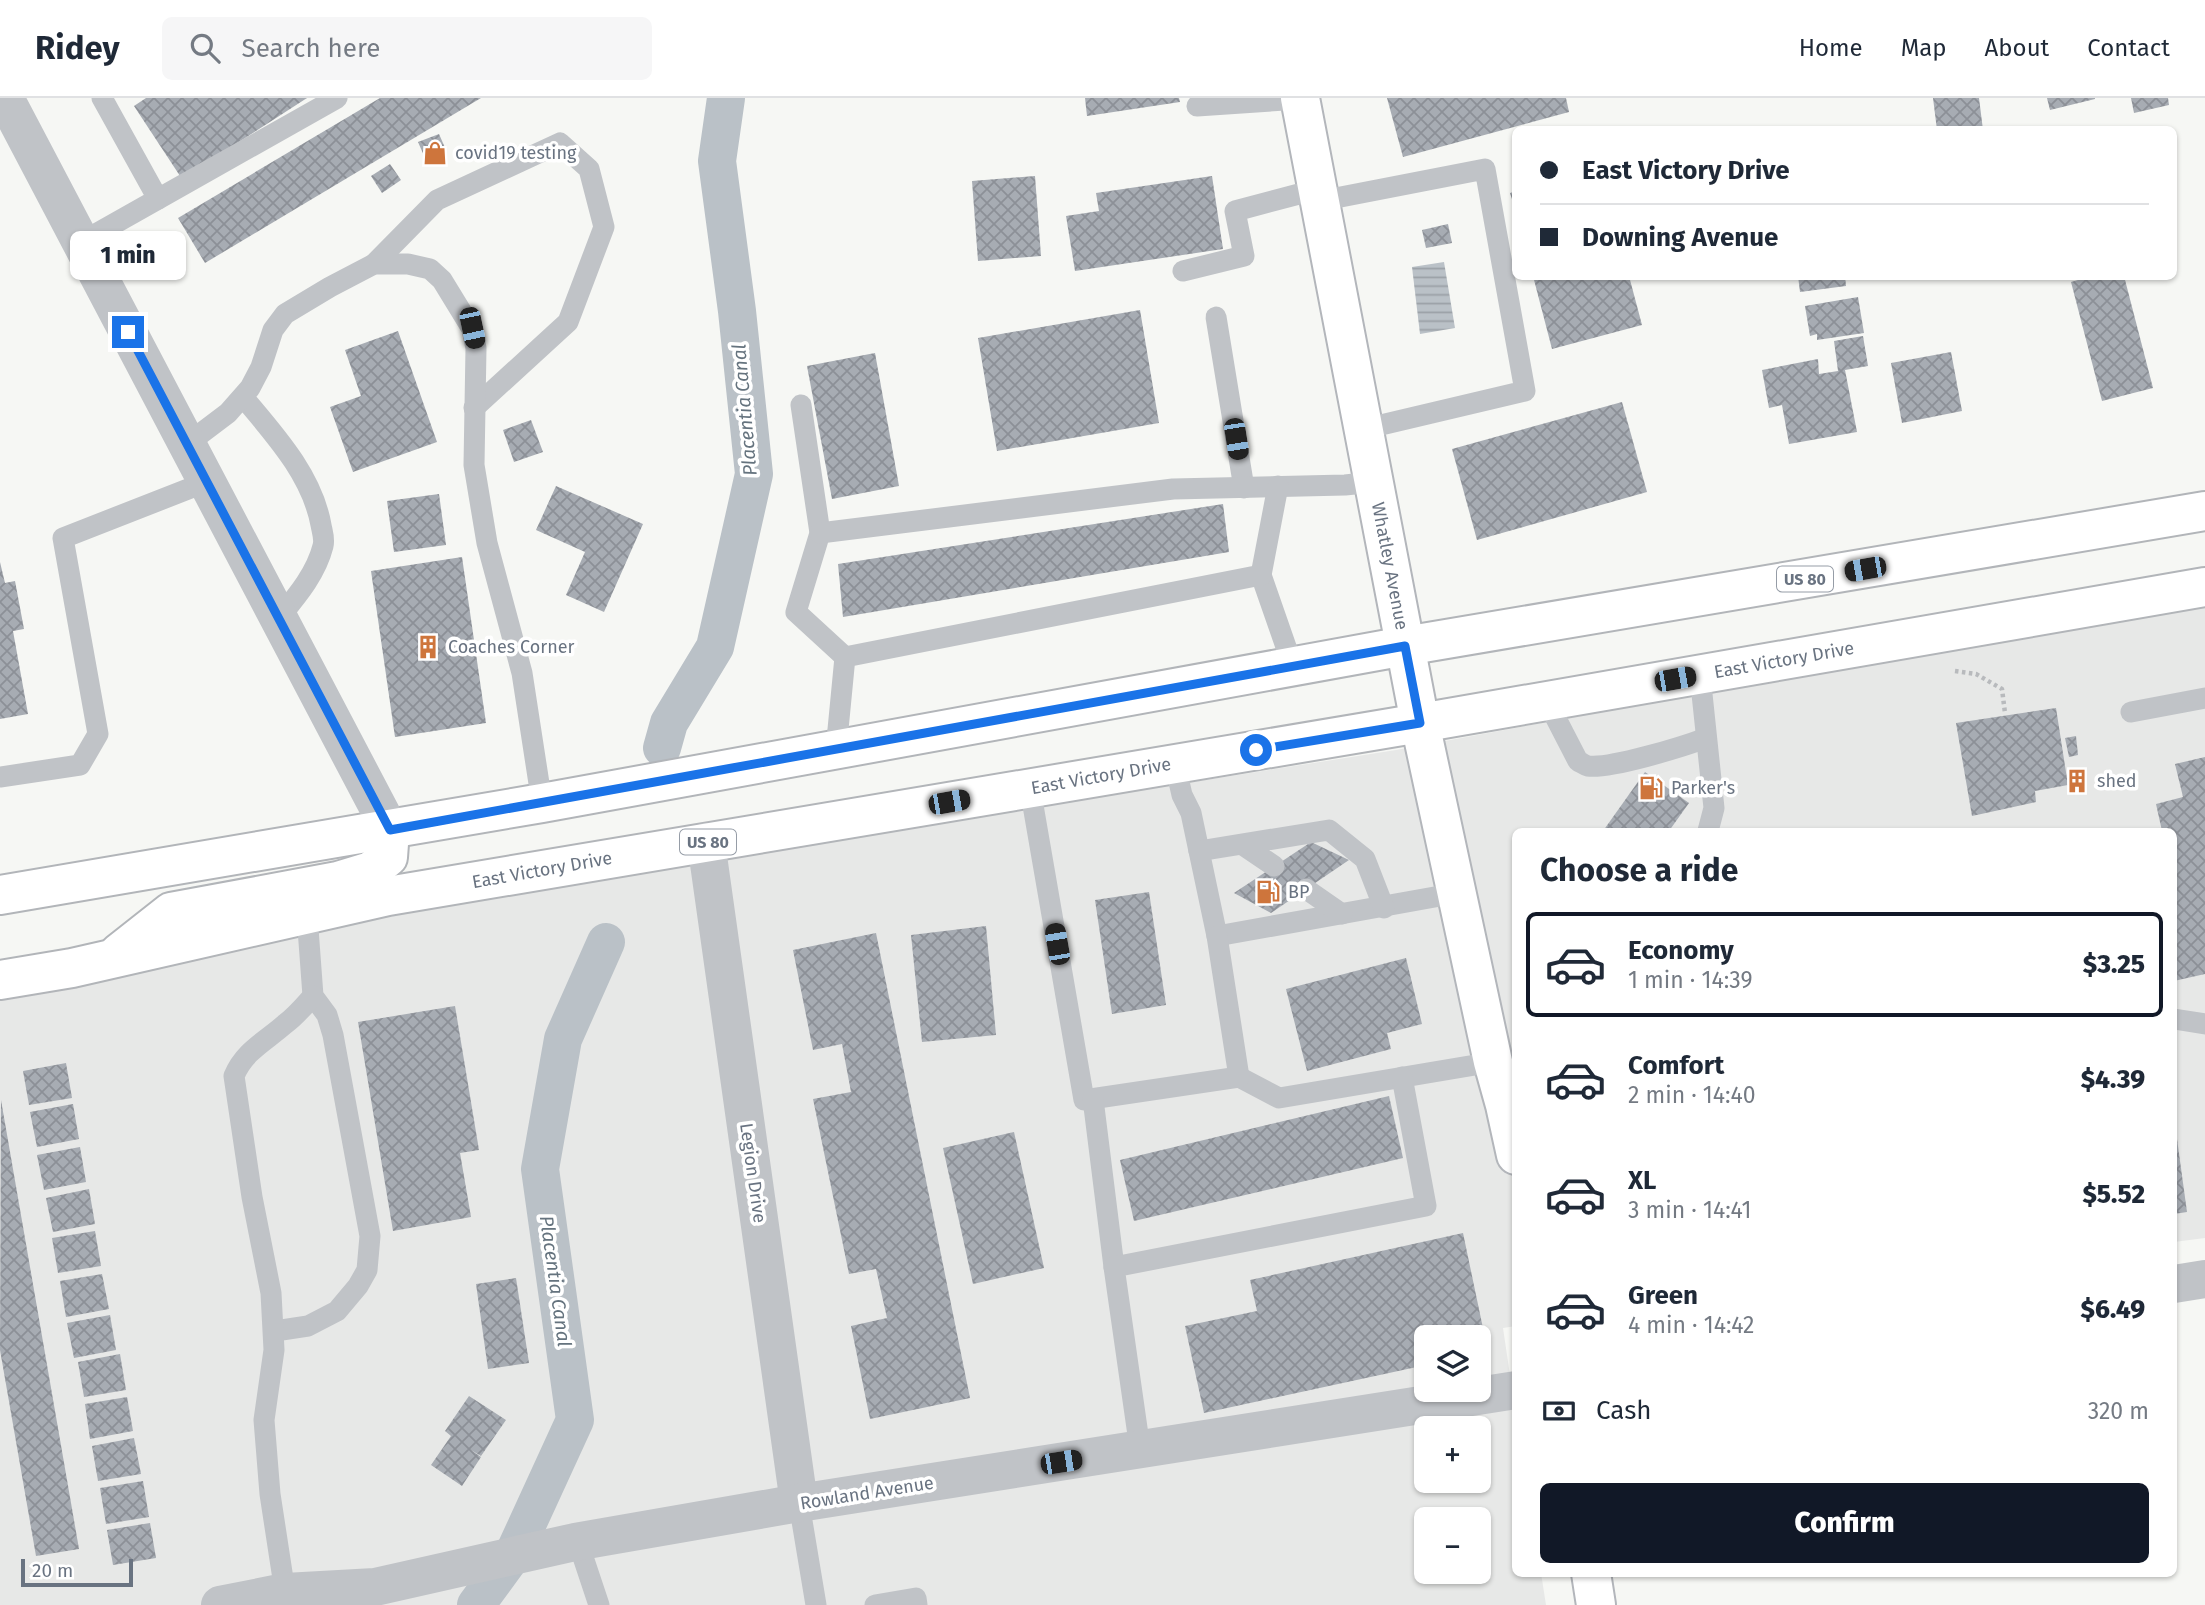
<!DOCTYPE html>
<html lang="en">
<head>
<meta charset="utf-8">
<style>
	:root { --surface:#fff; --page:#f6f6f7; --text:#1f2937; --muted:#747a83; --line:#e0e1e3; --accent:#111827 }
	body { margin:0; font-family:"Fira Sans",sans-serif; background:var(--page); color:var(--text); height:100vh; display:flex; flex-direction:column; font-size:26px; white-space:nowrap }
	* { box-sizing:border-box; margin:0 }
	p { font-size:23px; color:var(--muted) }
	.icon { flex:none; width:38px; height:38px; fill:none; stroke:currentColor; stroke-width:2; stroke-linecap:round; stroke-linejoin:round }
	.map { position:relative; flex:1; overflow:hidden }
	.panel { position:absolute; left:1512px; top:730px; width:665px; height:749px; display:flex; flex-direction:column; background:var(--surface); border-radius:10px; box-shadow:0 2px 5px #0004 }
	.panel>* { flex:none }
	.hud { position:absolute; left:1512px; top:28px; width:665px; height:154px; border-radius:10px; box-shadow:0 2px 5px #0004; display:grid; align-content:center; height:154px; padding:0 28px; background:var(--surface) }
	.controls { position:absolute; left:1414px; top:1227px; display:grid; gap:14px }
	.controls a { display:grid; place-items:center; width:77px; height:77px; border-radius:10px; background:var(--surface); box-shadow:0 2px 5px #0004; font-size:35px }
	.scale { position:absolute; left:21px; bottom:18px; width:112px; box-sizing:border-box; padding-left:7px; border:4px solid #697381; border-top:0; font-size:19px; line-height:24px; white-space:nowrap; color:#697381; -webkit-text-stroke:5px #fff; paint-order:stroke }
	.end { position:absolute; width:32px; height:32px; margin:-16px; border:9px solid #1a73e8; background:#fff; box-shadow:0 0 0 4px #fff }
	.from { border-radius:50% }
	.bubble { position:absolute; height:49px; border-radius:10px; background:var(--surface); box-shadow:0 2px 5px #0004; font-size:23px; font-weight:800; line-height:49px; text-align:center }
	.car { position:absolute; width:21px; height:42px; margin:-21px -10px; border-radius:9px; box-shadow:0 0 5px 2px #0007; background:linear-gradient(#222 24%,#8ab4d8 0 40%,#222 0 76%,#8ab4d8 0 86%,#222 0) }
	.hud b { display:flex; align-items:center; gap:24px; height:66px; font-size:26px }
	.hud b+b { border-top:2px solid var(--line) }
	.hud i { width:18px; height:18px; background:var(--text) }
	ul { padding:0; list-style:none }
	li { display:flex; align-items:center; gap:21px; height:105px; margin:0 14px 10px; padding:0 14px; border:4px solid transparent; border-radius:10px }
	li div { flex:1 }
	li b { display:block; font-size:26px }
	li em { font-style:normal; font-weight:800 }
	li.selected { border-color:var(--accent) }
	li>.icon { width:63px; height:63px; stroke-width:1.5 }
	h2 { padding:0 28px; font-size:32px; line-height:84px }
	.pay { display:flex; align-items:center; gap:18px; height:77px; padding:0 28px; font-size:26px }
	.pay p { margin-inline-start:auto }
	.action { display:flex; gap:14px; margin-top:auto; padding:14px 28px }
	.action a { flex:1; height:80px; border-radius:10px; background:var(--accent); color:#fff; font-size:28px; font-weight:800; line-height:80px; text-align:center }
	header { display:flex; align-items:center; gap:42px; box-sizing:border-box; height:98px; padding:0 35px; background:var(--surface); border-bottom:2px solid var(--line) }
	header strong { font-size:33px }
	nav { display:flex; gap:38px; margin-inline-start:auto; font-size:24px }
	.search { width:490px; height:63px; background:var(--page); display:flex; align-items:center; gap:18px; box-sizing:border-box; padding:0 24px; border-radius:10px; color:var(--muted); font-size:26px }
	.map>svg:first-child { display:block }
	.built { fill:#e7e8e7; fill-rule:evenodd }
	.water { fill:url(#water-rules) }
	.lines { fill:none; stroke-linecap:round; stroke-linejoin:round }
	.canal { stroke:#bac1c7; stroke-width:38 }
	.building { fill:url(#building-cross-hatch) }
	.secondary-casing { stroke:#b3b6bb; stroke-width:42 }
	.primary-casing { stroke:#b2b5b9; stroke-width:42 }
	.path { stroke:#b8babd; stroke-width:4.5; stroke-dasharray:3.5 3.5; stroke-linecap:butt }
	.lane { stroke:#c0c3c7; stroke-width:21 }
	.street { stroke:#c0c3c7; stroke-width:38 }
	.secondary { stroke:#fff; stroke-width:38 }
	.primary { stroke:#fff; stroke-width:38 }
	.route { stroke:#1a73e8; stroke-width:9 }
	.labels { text-anchor:middle; stroke-width:7; stroke-linejoin:round; paint-order:stroke }
	.shield { fill:#fff; stroke:#969da7; stroke-width:2 }
	.shield-label { font-size:16px; font-weight:bold; fill:#697381 }
	.poi-label { font-size:18px; fill:#697381; stroke:#fff; text-anchor:start }
	.street-label { font-size:18px; fill:#697381; stroke:#fff }
	.water-label { font-size:19px; font-style:italic; fill:#65737e; stroke:#fff }
</style>
</head>
<body>
<header>
<strong>Ridey</strong>
<div class="search"><svg class="icon" aria-label="search" viewBox="0 0 24 24"><circle cx="10" cy="10" r="6"/><path d="M15 15l6 6"/></svg>Search here</div>
<nav><a>Home</a><a>Map</a><a>About</a><a>Contact</a></nav>
</header>
<div class="map">
<svg width="2205" height="1507" viewBox="0 0 2205 1507">
	<defs>
		<pattern id="water-rules" width="6" height="5" patternUnits="userSpaceOnUse" patternTransform="scale(1.75)"><rect width="6" height="5" fill="#bac1c7"/><path d="M0 2.5h6" fill="none" stroke="#9ba1a7"/></pattern>
		<pattern id="building-cross-hatch" width="8" height="8" patternUnits="userSpaceOnUse" patternTransform="scale(1.75)"><rect width="8" height="8" fill="#a7acb3"/><path d="M0 0l8 8M0 8l8-8" fill="none" stroke="#8c9097"/></pattern>
	</defs>
	<rect width="100%" height="100%" fill="#f6f7f4"/>
	<path class="built" d="M2205,502V1140L2174,1144V733H1516V1228L1503,1230L1515,1311L1516,1475H1541L1546,1507H0V881L626,773L1396,652ZM1426,1239H1479V1292H1426ZM1426,1330H1479V1382H1426ZM1426,1421H1479V1474H1426Z"/>
	<polygon class="water" points="1444,164 1455,230 1420,236 1412,169"/>
	<g class="lines">
		<g class="canal">
			<polyline points="662,650 669,625 715,549 754,376 737,213 717,63 726,0"/>
			<polyline points="476,1507 514,1455 575,1322 540,1071 563,941 606,844"/>
		</g>
	</g>
	<g class="building">
		<polygon points="146,0 307,0 182,81 134,8"/>
		<polygon points="380,0 481,0 205,165 178,120"/>
		<polygon points="1085,0 1179,0 1180,4 1087,18"/>
		<polygon points="1387,0 1566,0 1569,14 1403,59"/>
		<polygon points="1933,0 1979,0 1983,32 1937,32"/>
		<polygon points="2047,0 2095,0 2095,1 2050,12"/>
		<polygon points="2131,0 2168,0 2169,7 2134,15"/>
		<polygon points="439,36 446,52 425,60 418,44"/>
		<polygon points="390,66 401,82 382,95 371,78"/>
		<polygon points="1035,78 1041,158 978,163 972,83"/>
		<polygon points="1212,78 1223,151 1075,173 1066,118 1099,113 1096,95"/>
		<polygon points="1516,93 1516,111 1515,111 1510,95"/>
		<polygon points="1448,126 1452,145 1426,150 1422,132"/>
		<polygon points="1533,178 1629,178 1642,227 1552,251"/>
		<polygon points="1798,178 1845,178 1846,188 1800,194"/>
		<polygon points="2092,178 2124,178 2153,290 2102,303 2071,184"/>
		<polygon points="1858,199 1864,235 1817,242 1817,236 1810,238 1805,208"/>
		<polygon points="1140,212 1159,325 997,353 978,240"/>
		<polygon points="398,233 437,344 353,374 330,309 361,298 345,252"/>
		<polygon points="1863,238 1868,268 1845,272 1857,334 1789,346 1782,307 1769,310 1762,272 1818,261 1819,276 1838,273 1834,243"/>
		<polygon points="1951,254 1962,313 1902,325 1891,265"/>
		<polygon points="875,255 899,388 832,401 807,268"/>
		<polygon points="1622,304 1647,394 1477,442 1452,351"/>
		<polygon points="531,322 543,354 514,364 503,332"/>
		<polygon points="556,388 643,426 604,514 566,497 585,454 536,432"/>
		<polygon points="439,396 446,447 394,454 387,403"/>
		<polygon points="1223,406 1229,454 843,519 838,466"/>
		<polygon points="462,459 486,625 395,639 371,473"/>
		<polygon points="0,464 5,485 15,483 24,531 13,533 28,616 0,621"/>
		<polygon points="2056,610 2068,687 2035,693 2036,704 1972,718 1956,625"/>
		<polygon points="2076,638 2078,657 2069,659 2065,640"/>
		<polygon points="2205,659 2205,876 2174,883 2174,733 2162,733 2156,706 2183,699 2175,666"/>
		<polygon points="2080,672 2083,692 2074,694 2070,675"/>
		<polygon points="1645,674 1689,705 1669,733 1603,733"/>
		<polygon points="1311,744 1349,762 1271,815 1234,795"/>
		<polygon points="1149,794 1166,907 1112,916 1095,802"/>
		<polygon points="986,828 996,937 922,944 911,837"/>
		<polygon points="876,835 970,1300 870,1321 851,1228 887,1220 876,1171 849,1176 813,1001 851,994 842,946 813,952 793,852"/>
		<polygon points="1406,860 1422,926 1387,935 1391,951 1307,973 1286,891"/>
		<polygon points="455,908 479,1052 460,1055 471,1119 393,1133 358,924"/>
		<polygon points="66,965 72,1000 29,1007 23,973"/>
		<polygon points="1389,998 1403,1060 1134,1123 1120,1062"/>
		<polygon points="1,1002 79,1451 36,1458 0,1252"/>
		<polygon points="73,1006 79,1041 37,1049 30,1014"/>
		<polygon points="1014,1034 1044,1170 973,1186 943,1050"/>
		<polygon points="2174,1041 2177,1041 2187,1114 2174,1116"/>
		<polygon points="80,1049 86,1084 44,1092 37,1057"/>
		<polygon points="89,1091 95,1126 53,1134 46,1100"/>
		<polygon points="95,1133 101,1168 58,1175 52,1140"/>
		<polygon points="1463,1135 1488,1254 1479,1256 1479,1239 1426,1239 1426,1267 1204,1315 1185,1228 1257,1213 1250,1182"/>
		<polygon points="102,1176 109,1211 66,1219 60,1183"/>
		<polygon points="516,1180 529,1265 488,1271 476,1186"/>
		<polygon points="110,1217 116,1252 74,1260 67,1225"/>
		<polygon points="120,1256 126,1292 84,1299 78,1264"/>
		<polygon points="469,1298 506,1322 481,1358 471,1352 481,1359 462,1388 431,1367 451,1338 445,1333"/>
		<polygon points="127,1299 133,1333 90,1341 85,1306"/>
		<polygon points="134,1340 141,1376 98,1383 92,1348"/>
		<polygon points="143,1383 149,1419 106,1426 100,1390"/>
		<polygon points="150,1425 156,1460 113,1467 107,1432"/>
	</g>
	<g class="lines">
		<g class="secondary-casing">
			<g id="secondary">
				<polyline points="1300,0 1420,625 1493,964 1505,1007 1516,1057"/>
				<polyline points="1591,1475 1596,1507"/>
			</g>
		</g>
		<g class="primary-casing">
			<g id="primary">
				<polyline points="0,797 542,705 1405,548 2205,413"/>
				<polyline points="119,855 171,814 338,783 371,773 388,759 390,732"/>
				<polyline points="0,882 72,870 388,798 1420,625 2205,489"/>
			</g>
		</g>
		<polyline class="path" points="1955,573 1976,576 2002,591 2005,615"/>
		<g class="lane">
			<polyline points="1197,8 1300,1"/>
			<polyline points="158,101 337,0"/>
			<polyline points="1320,103 1485,71 1525,293 1364,331"/>
			<polyline points="80,145 158,101 102,0"/>
			<polyline points="374,166 437,102 560,45 589,71 604,129 568,224 474,310"/>
			<polyline points="1183,173 1244,158 1235,113 1318,91"/>
			<polyline points="1216,219 1244,390"/>
			<path d="M243,299C274,336 312,377 321,427C322,433 325,441 323,448C316,476 296,499 278,521"/>
			<polyline points="801,307 820,435 796,514 845,559"/>
			<polyline points="187,346 228,315 250,290 261,269 273,232 285,216 330,189 374,166 408,166 430,171 442,182 472,231 476,250 474,367 487,445 522,575 542,705"/>
			<polyline points="820,435 1173,391 1345,387 1374,384"/>
			<polyline points="1261,477 1293,569"/>
			<polyline points="1700,577 1714,710 1708,733"/>
			<path d="M1547,603L1578,663C1582,665 1584,667 1588,668C1610,671 1682,649 1706,640"/>
			<polyline points="2131,614 2205,600"/>
			<polyline points="836,652 845,559 1261,477 1278,388"/>
			<polyline points="1175,666 1182,697 1191,715 1217,838 1457,795"/>
			<polyline points="0,679 80,667 98,636 63,440 206,384"/>
			<polyline points="1030,690 1084,1002 1239,979 1279,1000 1493,964"/>
			<polyline points="1243,747 1274,768"/>
			<polyline points="1199,753 1329,732 1365,761 1384,810"/>
			<polyline points="1306,791 1342,816"/>
			<polyline points="1217,838 1239,979"/>
			<polyline points="2174,921 2205,926"/>
			<polyline points="1093,1001 1114,1169"/>
			<polyline points="275,1233 308,1228 337,1213 358,1188 367,1172 370,1138 333,937 327,917 313,898 307,817"/>
			<polyline points="1140,1351 1114,1169 1426,1108 1402,979"/>
			<polyline points="799,1405 816,1507"/>
			<polyline points="578,1444 599,1507"/>
			<path d="M285,1494L270,1396L264,1322L274,1252L271,1195L252,1099L234,978C244,953 266,943 285,926C296,918 304,908 313,898"/>
			<polyline points="875,1507 916,1500 917,1507"/>
		</g>
		<g class="street">
			<polyline points="5,0 390,732"/>
			<polyline points="706,744 799,1405"/>
			<polyline points="2174,1186 2205,1181"/>
			<polyline points="220,1507 285,1494 375,1489 575,1444 799,1405 1516,1292"/>
		</g>
		<use href="#secondary" class="secondary"/>
		<use href="#primary" class="primary"/>
	</g>
	<g class="lines">
		<polyline class="route" points="128,234 390,732 1405,548 1420,625 1256,652"/>
	</g>
	<defs>
		<g id="shop-bare" transform="scale(1.89)"><path d="M-5-2.5h2.3a2.7 3.5 0 0 1 5.4 0H5L5.5 6h-11ZM-1.5-2.5h3a1.5 2.3 0 0 0-3 0Z" fill="#ce753c" stroke="#fff" stroke-width="2.5" paint-order="stroke"/></g>
		<g id="building-bare" transform="scale(1.89)"><path d="M-4-6H4V6H1V3H-1V6H-4ZM-2.5-4.3h1.7v1.8h-1.7ZM.8-4.3h1.7v1.8H.8ZM-2.5-1h1.7V.8h-1.7ZM.8-1h1.7V.8H.8Z" fill="#ce753c" stroke="#fff" stroke-width="2.5" paint-order="stroke"/></g>
		<g id="fuel-bare" transform="scale(1.89)"><path d="M-5.5-6h7V0h2V4h1.3V-2.5L3-4.5l.8-.8L6-3V5H2.5V1h-1V6h-7ZM-4.2-4.7v3.2H.2V-4.7Z" fill="#ce753c" stroke="#fff" stroke-width="2.5" paint-order="stroke"/></g>
	</defs>
	<g fill-rule="evenodd">
		<use href="#shop-bare" x="435" y="55"/>
		<use href="#building-bare" x="428" y="549"/>
		<use href="#building-bare" x="2077" y="683"/>
		<use href="#fuel-bare" x="1651" y="690"/>
		<use href="#fuel-bare" x="1268" y="794"/>
	</g>
	<g class="labels">
		<g class="shield">
			<rect x="1777" y="468.5" width="56" height="25" rx="5"/>
			<rect x="680" y="731.5" width="56" height="25" rx="5"/>
		</g>
		<g class="shield-label">
			<text x="1805" y="487">US 80</text>
			<text x="708" y="750">US 80</text>
		</g>
		<g class="poi-label">
			<text x="455" y="61">covid19 testing</text>
			<text x="448" y="555">Coaches Corner</text>
			<text x="2097" y="689">shed</text>
			<text x="1671" y="696">Parker's</text>
			<text x="1288" y="800">BP</text>
		</g>
		<g class="street-label">
			<text transform="translate(1390 468) rotate(79)" y="6">Whatley Avenue</text>
			<text transform="translate(1784 562) rotate(-10)" y="6">East Victory Drive</text>
			<text transform="translate(1101 678) rotate(-10)" y="6">East Victory Drive</text>
			<text transform="translate(542 772) rotate(-10)" y="6">East Victory Drive</text>
			<text transform="translate(753 1075) rotate(82)" y="6">Legion Drive</text>
			<text transform="translate(867 1395) rotate(-9)" y="6">Rowland Avenue</text>
		</g>
		<g class="water-label">
			<text transform="translate(744 312) rotate(-95)" y="7">Placentia Canal</text>
			<text transform="translate(556 1183) rotate(82)" y="7">Placentia Canal</text>
		</g>
	</g>
</svg>
<div class="controls">
<a><svg class="icon" aria-label="layers" viewBox="0 0 24 24"><path d="M12 4l9 5-9 5-9-5zM3 14l9 5 9-5"/></svg></a>
<a>+</a>
<a>−</a>
</div>
<div class="scale">20 m</div>
<i class="end from" style="left:1256px;top:652px"></i>
<i class="end" style="left:128px;top:234px"></i>
<div class="bubble" style="left:70px;top:133px;width:116px">1 min</div>
<i class="car" style="left:472px;top:230px;rotate:168deg"></i>
<i class="car" style="left:1236px;top:341px;rotate:171deg"></i>
<i class="car" style="left:1865px;top:471px;rotate:260deg"></i>
<i class="car" style="left:1675px;top:581px;rotate:80deg"></i>
<i class="car" style="left:949px;top:704px;rotate:80deg"></i>
<i class="car" style="left:1057px;top:846px;rotate:350deg"></i>
<i class="car" style="left:1061px;top:1364px;rotate:81deg"></i>
<div class="hud">
<b><i class="from"></i>East Victory Drive</b>
<b><i></i>Downing Avenue</b>
</div>
<section class="panel">
<h2>Choose a ride</h2>
<ul>
<li class="selected"><svg class="icon" aria-label="car" viewBox="0 0 24 24"><path d="M5 17H2v-5l4-1 3-4h7l3 4 3 1v5h-3M9 17h6M6 11h13"/><circle cx="7" cy="17" r="2"/><circle cx="17" cy="17" r="2"/></svg><div><b>Economy</b><p>1 min · 14:39</p></div><em>$3.25</em></li>
<li><svg class="icon" aria-label="car" viewBox="0 0 24 24"><path d="M5 17H2v-5l4-1 3-4h7l3 4 3 1v5h-3M9 17h6M6 11h13"/><circle cx="7" cy="17" r="2"/><circle cx="17" cy="17" r="2"/></svg><div><b>Comfort</b><p>2 min · 14:40</p></div><em>$4.39</em></li>
<li><svg class="icon" aria-label="car" viewBox="0 0 24 24"><path d="M5 17H2v-5l4-1 3-4h7l3 4 3 1v5h-3M9 17h6M6 11h13"/><circle cx="7" cy="17" r="2"/><circle cx="17" cy="17" r="2"/></svg><div><b>XL</b><p>3 min · 14:41</p></div><em>$5.52</em></li>
<li><svg class="icon" aria-label="car" viewBox="0 0 24 24"><path d="M5 17H2v-5l4-1 3-4h7l3 4 3 1v5h-3M9 17h6M6 11h13"/><circle cx="7" cy="17" r="2"/><circle cx="17" cy="17" r="2"/></svg><div><b>Green</b><p>4 min · 14:42</p></div><em>$6.49</em></li>
</ul>
<div class="pay"><svg class="icon" aria-label="cash" viewBox="0 0 24 24"><path d="M3 7h18v10H3z"/><circle cx="12" cy="12" r="2"/></svg>Cash<p>320 m</p></div>
<div class="action"><a>Confirm</a></div>
</section>
</div>
</body>
</html>
